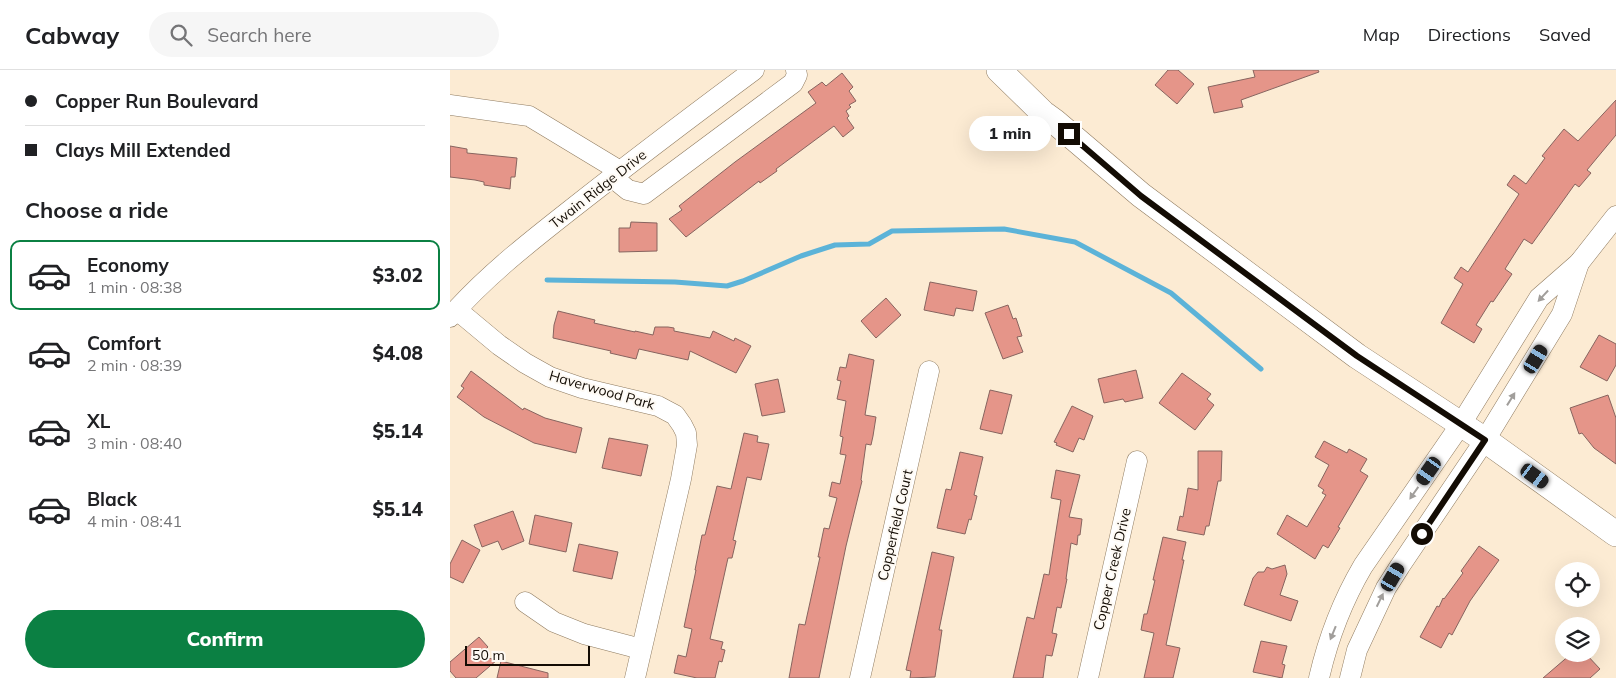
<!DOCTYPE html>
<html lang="en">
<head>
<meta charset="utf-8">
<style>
	:root { --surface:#fff; --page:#f6f6f6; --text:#202124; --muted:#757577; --line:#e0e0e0; --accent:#0b8043 }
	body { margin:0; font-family:Mulish,sans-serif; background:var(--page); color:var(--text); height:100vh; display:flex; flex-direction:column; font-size:19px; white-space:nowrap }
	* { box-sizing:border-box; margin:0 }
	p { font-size:16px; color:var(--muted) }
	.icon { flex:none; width:28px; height:28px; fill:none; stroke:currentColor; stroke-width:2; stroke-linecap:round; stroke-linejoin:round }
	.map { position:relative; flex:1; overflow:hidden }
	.drawer { display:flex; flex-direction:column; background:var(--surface); width:450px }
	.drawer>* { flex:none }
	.hud { display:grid; align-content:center; height:110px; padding:0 25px; background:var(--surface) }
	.buttons { position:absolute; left:1105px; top:492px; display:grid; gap:10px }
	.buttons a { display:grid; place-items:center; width:45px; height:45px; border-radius:50%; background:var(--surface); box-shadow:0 5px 20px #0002; font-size:25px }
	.scale { position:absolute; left:15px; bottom:12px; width:125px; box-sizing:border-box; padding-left:5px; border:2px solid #130c04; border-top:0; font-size:14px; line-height:18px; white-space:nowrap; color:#130c04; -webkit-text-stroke:4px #fefaf4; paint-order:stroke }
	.end { position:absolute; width:22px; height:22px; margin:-11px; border:6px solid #130c04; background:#fff; box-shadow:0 0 0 2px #fff }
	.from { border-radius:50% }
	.bubble { position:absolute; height:35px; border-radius:18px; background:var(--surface); box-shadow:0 5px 20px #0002; font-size:16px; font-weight:800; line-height:35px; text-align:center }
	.car { position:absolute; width:15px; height:30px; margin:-15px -8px; border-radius:6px; box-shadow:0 0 4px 1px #0007; background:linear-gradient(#222 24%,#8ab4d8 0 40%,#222 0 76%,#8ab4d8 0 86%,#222 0) }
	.hud b { display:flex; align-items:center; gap:18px; height:48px; font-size:19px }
	.hud b+b { border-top:1px solid var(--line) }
	.hud i { width:12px; height:12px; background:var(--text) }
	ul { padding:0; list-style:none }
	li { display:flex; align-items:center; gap:15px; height:70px; margin:0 10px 8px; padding:0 15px; border:2px solid transparent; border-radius:10px }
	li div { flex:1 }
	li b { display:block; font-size:19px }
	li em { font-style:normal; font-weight:800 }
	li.active { border-color:var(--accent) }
	li>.icon { width:45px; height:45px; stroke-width:1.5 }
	h2 { padding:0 25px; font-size:22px; line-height:60px }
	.button { display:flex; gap:10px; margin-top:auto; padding:10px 25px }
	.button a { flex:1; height:58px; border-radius:30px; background:var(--accent); color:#fff; font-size:20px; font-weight:800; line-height:58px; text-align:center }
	header { display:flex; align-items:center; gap:30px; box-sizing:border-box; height:70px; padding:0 25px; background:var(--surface); border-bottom:1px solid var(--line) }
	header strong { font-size:24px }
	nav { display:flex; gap:28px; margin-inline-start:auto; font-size:18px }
	.search { width:350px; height:45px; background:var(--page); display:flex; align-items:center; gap:12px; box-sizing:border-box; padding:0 18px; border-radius:28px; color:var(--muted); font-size:19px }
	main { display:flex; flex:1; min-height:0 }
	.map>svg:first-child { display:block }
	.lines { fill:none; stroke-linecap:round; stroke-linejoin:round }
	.stream { stroke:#5cb3d8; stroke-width:5 }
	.building { fill:#e59589; stroke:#87645f }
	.minor-casing { stroke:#8f7b60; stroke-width:21 }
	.major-casing { stroke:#8f7b60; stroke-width:26 }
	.minor { stroke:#fff; stroke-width:20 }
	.major { stroke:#fff; stroke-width:25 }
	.oneway { fill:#a19e9b }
	.route { stroke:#130c04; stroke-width:6 }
	.labels { text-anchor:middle; stroke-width:4; stroke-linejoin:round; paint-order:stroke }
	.street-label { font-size:14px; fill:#130c04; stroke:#fefaf4 }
</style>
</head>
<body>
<header>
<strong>Cabway</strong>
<div class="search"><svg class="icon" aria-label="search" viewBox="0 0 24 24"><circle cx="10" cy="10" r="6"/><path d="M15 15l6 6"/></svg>Search here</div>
<nav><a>Map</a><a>Directions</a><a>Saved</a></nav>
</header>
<main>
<section class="drawer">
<div class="hud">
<b><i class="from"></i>Copper Run Boulevard</b>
<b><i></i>Clays Mill Extended</b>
</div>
<h2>Choose a ride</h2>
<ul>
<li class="active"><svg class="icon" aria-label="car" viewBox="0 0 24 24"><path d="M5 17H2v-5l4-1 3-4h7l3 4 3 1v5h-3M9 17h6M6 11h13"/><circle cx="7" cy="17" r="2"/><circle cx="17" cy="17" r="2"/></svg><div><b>Economy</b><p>1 min · 08:38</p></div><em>$3.02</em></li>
<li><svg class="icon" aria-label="car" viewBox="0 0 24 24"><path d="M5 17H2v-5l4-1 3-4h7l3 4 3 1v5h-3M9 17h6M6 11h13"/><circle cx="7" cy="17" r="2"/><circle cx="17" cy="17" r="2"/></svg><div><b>Comfort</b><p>2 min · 08:39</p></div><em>$4.08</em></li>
<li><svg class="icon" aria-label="car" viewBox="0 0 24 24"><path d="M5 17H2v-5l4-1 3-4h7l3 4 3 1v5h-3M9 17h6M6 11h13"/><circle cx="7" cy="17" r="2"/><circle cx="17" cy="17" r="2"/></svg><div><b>XL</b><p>3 min · 08:40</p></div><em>$5.14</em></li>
<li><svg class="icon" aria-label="car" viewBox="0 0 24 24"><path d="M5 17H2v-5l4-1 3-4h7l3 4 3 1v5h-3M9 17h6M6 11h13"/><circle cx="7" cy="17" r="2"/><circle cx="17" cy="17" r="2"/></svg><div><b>Black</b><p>4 min · 08:41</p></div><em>$5.14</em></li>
</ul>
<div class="button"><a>Confirm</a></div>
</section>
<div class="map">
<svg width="1166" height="608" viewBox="0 0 1166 608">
	<rect width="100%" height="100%" fill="#fcebd3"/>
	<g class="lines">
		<polyline class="stream" points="97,210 225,212 277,216 293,211 351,186 385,175 419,174 442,161 554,159 625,172 721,223 811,299"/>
	</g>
	<g class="building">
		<polygon points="718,0 728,0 744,14 727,34 705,15"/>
		<polygon points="803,0 868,0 869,2 791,30 793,37 764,43 758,17 805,7"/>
		<polygon points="392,3 403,17 399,21 406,31 399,35 401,37 396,41 399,46 397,48 404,58 393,67 384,56 326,99 327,101 310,113 309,111 236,167 219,149 232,140 229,136 285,92 366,33 358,22 372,12 376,16"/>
		<polygon points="1166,30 1166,65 1137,100 1141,103 1129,117 1125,114 1082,174 1074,169 1055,199 1062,204 1043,232 1041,231 1026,255 1032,259 1024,273 991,253 1013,214 1004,208 1011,197 1018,202 1069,124 1057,115 1064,105 1076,114 1095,88 1092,86 1114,59 1128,71"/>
		<polygon points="0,76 17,79 17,83 67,88 65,107 61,107 60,119 34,115 34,112 25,110 0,107"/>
		<polygon points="181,152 207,153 207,181 169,182 169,158 180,158"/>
		<polygon points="480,212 527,221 523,241 506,238 504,246 474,240"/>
		<polygon points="436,228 451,245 426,268 411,251"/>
		<polygon points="558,235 563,249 566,248 572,266 567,267 573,282 553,289 535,243"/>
		<polygon points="108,241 145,250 144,253 185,262 185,261 203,265 205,257 218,257 224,258 224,261 260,268 263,261 284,271 285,268 301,276 286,303 240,281 238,290 189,279 186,289 160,283 161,281 103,268 104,255"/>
		<polygon points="1149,265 1166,274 1166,295 1157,311 1130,297"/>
		<polygon points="399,284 424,290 415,345 426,347 423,366 421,375 416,374 411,410 412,411 396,476 369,608 339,608 349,554 355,555 370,487 368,487 374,458 379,459 387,428 379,426 382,412 390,414 396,385 390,384 393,367 390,366 396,331 387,329 391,311 387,310 390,297 396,298"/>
		<polygon points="686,300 693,328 675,332 673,329 654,333 648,309"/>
		<polygon points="21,301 73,340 74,338 95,348 132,358 126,383 84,373 34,347 14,332 7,327 14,318 11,316"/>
		<polygon points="732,303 761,324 757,329 764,335 745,360 709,333"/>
		<polygon points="328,309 335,342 312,346 305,314"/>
		<polygon points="540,320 562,325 552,364 530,359"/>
		<polygon points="1158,325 1166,348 1166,394 1144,378 1132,363 1129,364 1120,338"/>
		<polygon points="622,336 643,346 634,370 629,368 623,382 606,375 607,373 604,372"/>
		<polygon points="294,363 308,366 307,372 319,374 311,410 297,407 283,470 286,471 282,488 278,488 260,569 273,572 271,579 275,580 272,592 269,591 265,608 247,608 224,603 228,585 236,587 242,559 234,557 246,500 245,500 252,465 255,465 267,416 281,419"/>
		<polygon points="159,368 198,375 191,406 152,398"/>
		<polygon points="874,371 897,383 899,379 917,389 910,401 918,406 888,457 890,458 878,478 873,475 865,489 827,464 837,445 857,457 876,425 872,423 874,420 868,416 879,395 865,387"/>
		<polygon points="748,381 772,381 771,411 768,411 759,456 756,456 754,465 727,460 730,446 733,447 738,418 748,420"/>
		<polygon points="510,382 533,387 524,425 527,426 521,450 519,449 515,464 487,458 496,419 501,420"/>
		<polygon points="606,400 630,405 619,447 632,449 630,465 628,465 627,475 621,473 616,509 617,509 611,538 607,537 602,563 607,564 602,586 596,585 593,608 563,608 577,547 584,549 594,504 599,505 611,430 601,428"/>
		<polygon points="63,441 74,471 52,480 48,471 32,477 24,455"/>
		<polygon points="85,445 122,453 116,482 79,474"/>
		<polygon points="713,467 736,472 732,490 734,490 716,575 730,578 723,608 694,608 704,563 691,560 694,544 697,544 705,510 703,510"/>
		<polygon points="12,470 30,480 13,513 0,507 0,494"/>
		<polygon points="129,474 168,482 162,509 123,501"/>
		<polygon points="1029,476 1049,490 1020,531 1002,565 999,563 991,578 970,567 987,536 989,537 993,528 994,529 1013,503 1011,501"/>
		<polygon points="482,482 504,487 489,560 492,560 485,607 460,608 461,601 456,600"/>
		<polygon points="835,495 837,504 830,525 848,531 841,551 794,535 803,508 808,502 814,502 817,497 822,499"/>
		<polygon points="29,567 38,577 28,586 47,590 26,608 6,608 0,601 0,592"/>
		<polygon points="811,571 837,576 832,594 835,595 832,608 803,602"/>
		<polygon points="1121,584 1136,584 1150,599 1140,608 1093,608"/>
		<polygon points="51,591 98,603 98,608 47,608"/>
	</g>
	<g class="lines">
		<g class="minor-casing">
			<g id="minor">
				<polyline points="0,35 79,46 170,101"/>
				<polyline points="162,107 178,120 194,124 343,13 347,5 346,0"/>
				<polyline points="7,240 49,275 75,293 100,307 132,318 208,336 225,345 232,355 236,363 237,375 231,409 185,608"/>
				<path d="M0,247C35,207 77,174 119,141C180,93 242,46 304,0"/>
				<polyline points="75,532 104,552 134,564 191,579"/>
				<polyline points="410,608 479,301"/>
				<polyline points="638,608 687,391"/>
				<path d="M869,608C878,569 893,530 913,496L1011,354L1089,228L1129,193L1166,146"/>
				<polyline points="900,608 907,580 936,518 950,496 1035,370 1112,244 1129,193"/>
			</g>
		</g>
		<g class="major-casing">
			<polyline id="major" points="549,0 593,43 604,51 691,125 907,286 1035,370 1166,464"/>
		</g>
		<use href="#minor" class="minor"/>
		<use href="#major" class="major"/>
	</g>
	<defs><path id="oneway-solid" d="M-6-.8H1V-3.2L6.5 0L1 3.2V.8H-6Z" transform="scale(1.25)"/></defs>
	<g class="oneway">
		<use href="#oneway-solid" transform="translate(1093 226) rotate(133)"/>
		<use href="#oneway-solid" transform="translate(1061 329) rotate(-58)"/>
		<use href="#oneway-solid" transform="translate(964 423) rotate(125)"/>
		<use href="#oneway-solid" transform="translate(930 530) rotate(-64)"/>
		<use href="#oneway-solid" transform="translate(883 563) rotate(112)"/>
	</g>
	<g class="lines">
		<polyline class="route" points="619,64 691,126 907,286 1035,370 972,464"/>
	</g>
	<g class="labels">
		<g class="street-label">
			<text transform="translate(148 119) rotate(-38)" y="5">Twain Ridge Drive</text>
			<text transform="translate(152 320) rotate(16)" y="5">Haverwood Park</text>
			<text transform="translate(445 455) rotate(-77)" y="5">Copperfield Court</text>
			<text transform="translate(662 499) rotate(-77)" y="5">Copper Creek Drive</text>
		</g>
	</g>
</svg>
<div class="buttons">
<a><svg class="icon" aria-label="locate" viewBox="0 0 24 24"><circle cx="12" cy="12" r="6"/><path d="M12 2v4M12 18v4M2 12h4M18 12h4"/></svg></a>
<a><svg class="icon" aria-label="layers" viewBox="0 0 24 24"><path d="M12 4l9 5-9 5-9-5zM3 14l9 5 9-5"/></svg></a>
</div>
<div class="scale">50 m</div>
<i class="end from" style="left:972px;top:464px"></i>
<i class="end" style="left:619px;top:64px"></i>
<div class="bubble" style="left:519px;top:46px;width:82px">1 min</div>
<i class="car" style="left:1086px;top:289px;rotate:31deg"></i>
<i class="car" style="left:979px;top:401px;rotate:215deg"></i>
<i class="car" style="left:1085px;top:406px;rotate:126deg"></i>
<i class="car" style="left:943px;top:507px;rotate:30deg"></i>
</div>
</main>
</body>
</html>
